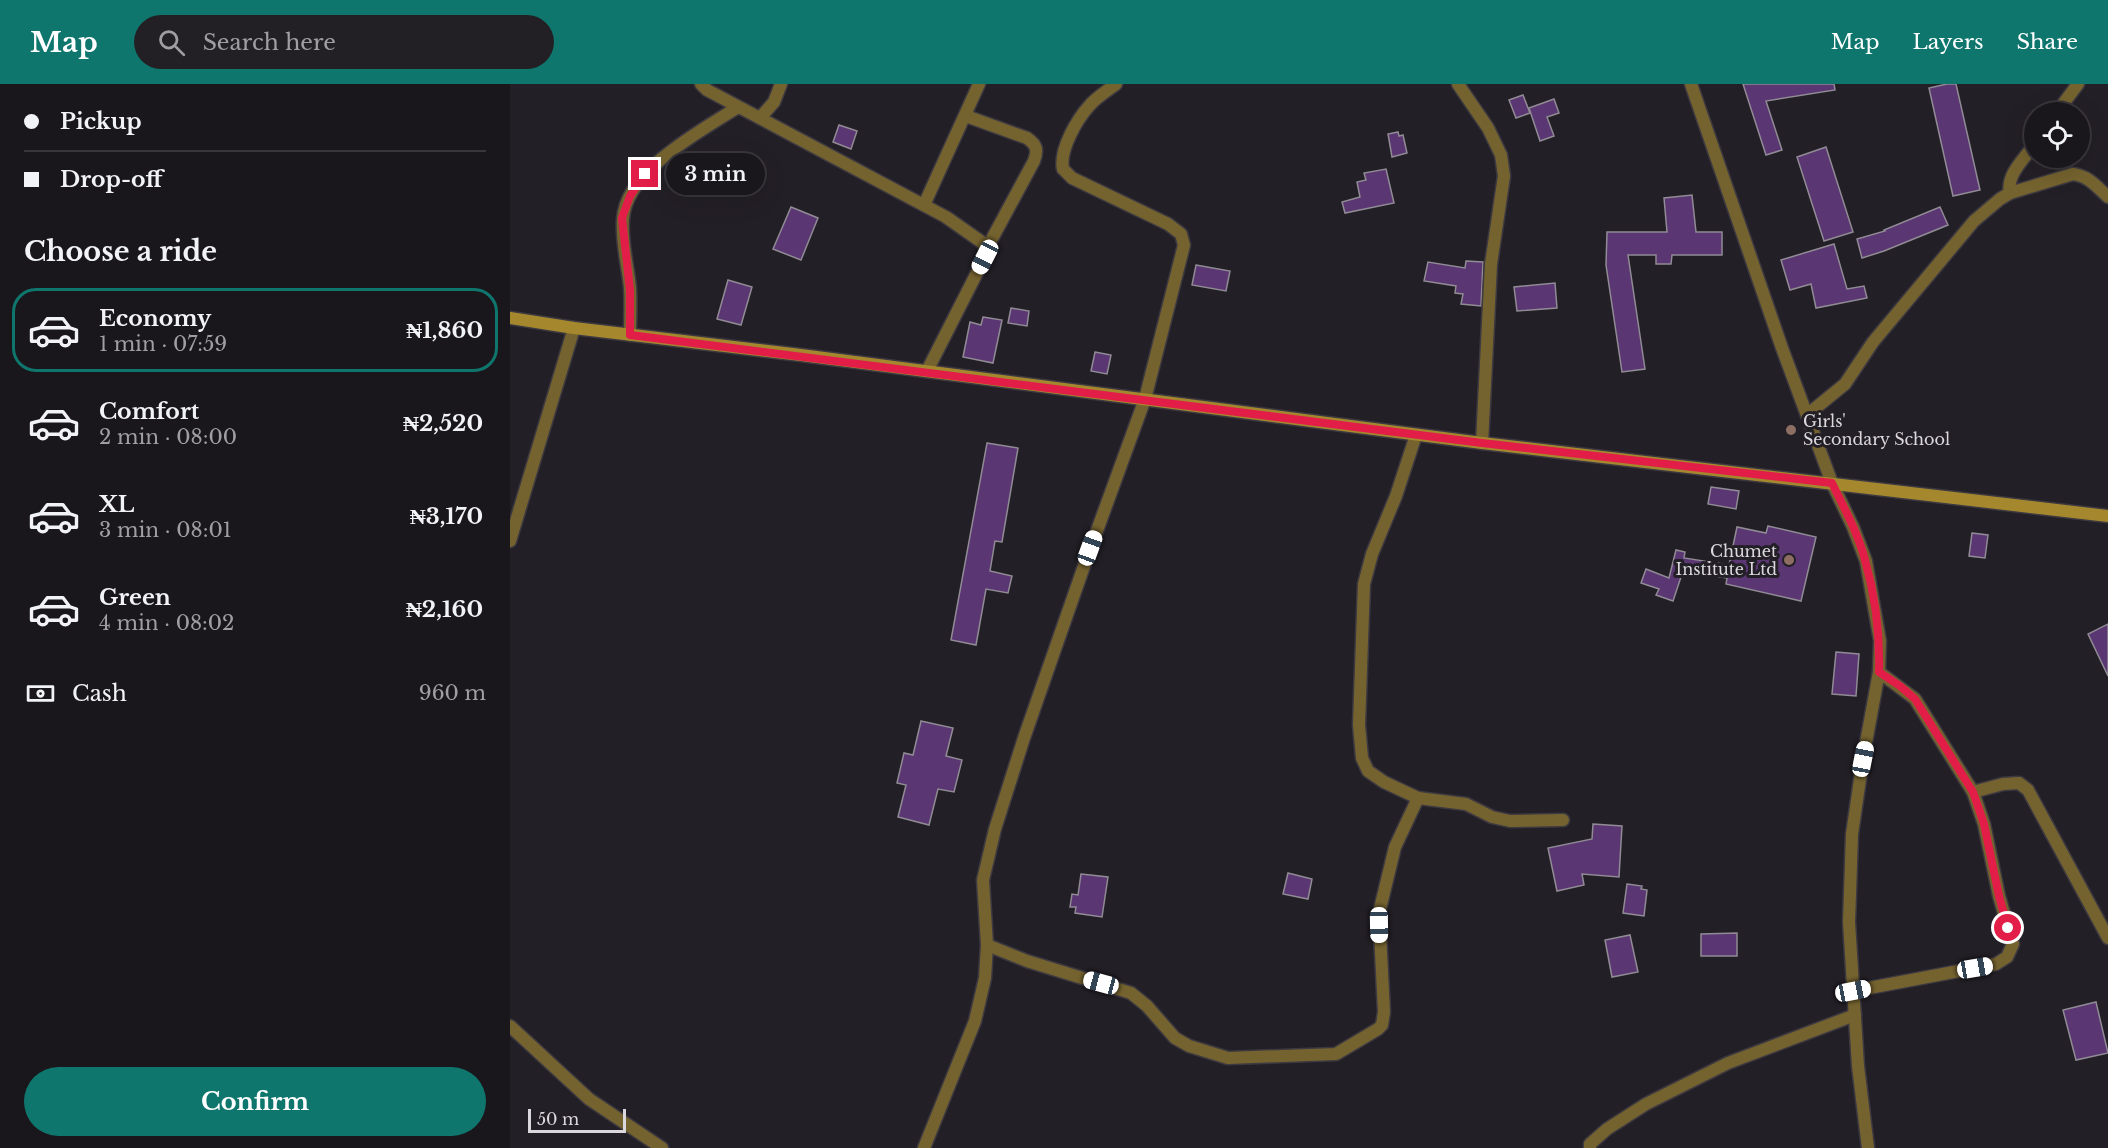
<!DOCTYPE html>
<html lang="en">
<head>
<meta charset="utf-8">
<style>
	:root { --surface:#1a171c; --page:#232025; --text:#f1f3f6; --muted:#9f9fa3; --line:#38363b; --accent:#0f766e }
	body { margin:0; font-family:"Libre Baskerville",serif; background:var(--page); color:var(--text); height:100vh; display:flex; flex-direction:column; font-size:22px; white-space:nowrap }
	* { box-sizing:border-box; margin:0 }
	p { font-size:20px; color:var(--muted) }
	.icon { flex:none; width:33px; height:33px; fill:none; stroke:currentColor; stroke-width:2; stroke-linecap:round; stroke-linejoin:round }
	.map { position:relative; flex:1; overflow:hidden }
	.side { display:flex; flex-direction:column; background:var(--surface); width:510px }
	.side>* { flex:none }
	.top-card { display:grid; align-content:center; height:132px; padding:0 24px; background:var(--surface) }
	.buttons { position:absolute; left:1514px; top:18px; display:grid; gap:12px }
	.buttons a { display:grid; place-items:center; width:66px; height:66px; border-radius:50%; background:var(--surface); box-shadow:0 6px 24px #0002,0 0 0 2px var(--line); font-size:30px }
	.scale { position:absolute; left:18px; bottom:15px; width:98px; box-sizing:border-box; padding-left:6px; border:3px solid #dbd8dd; border-top:0; font-size:16px; line-height:21px; white-space:nowrap; color:#dbd8dd; -webkit-text-stroke:4px #231f26; paint-order:stroke }
	.end { position:absolute; width:27px; height:27px; margin:-14px; border:8px solid #e11d48; background:#fff; box-shadow:0 0 0 3px #fff }
	.from { border-radius:50% }
	.bubble { position:absolute; height:42px; border-radius:21px; background:var(--surface); box-shadow:0 6px 24px #0002,0 0 0 2px var(--line); font-size:20px; font-weight:800; line-height:42px; text-align:center }
	.car { position:absolute; width:18px; height:36px; margin:-18px -9px; border-radius:8px; box-shadow:0 0 4px 2px #0007; background:linear-gradient(#fff 24%,#345 0 40%,#fff 0 76%,#345 0 86%,#fff 0) }
	.top-card b { display:flex; align-items:center; gap:21px; height:57px; font-size:22px }
	.top-card b+b { border-top:2px solid var(--line) }
	.top-card i { width:15px; height:15px; background:var(--text) }
	ul { padding:0; list-style:none }
	li { display:flex; align-items:center; gap:18px; height:84px; margin:0 12px 9px; padding:0 12px; border:3px solid transparent; border-radius:24px }
	li div { flex:1 }
	li b { display:block; font-size:22px }
	li em { font-style:normal; font-weight:800 }
	li.selected { border-color:var(--accent) }
	li>.icon { width:54px; height:54px; stroke-width:1.5 }
	h2 { padding:0 24px; font-size:27px; line-height:72px }
	.pay { display:flex; align-items:center; gap:15px; height:66px; padding:0 24px; font-size:22px }
	.pay p { margin-inline-start:auto }
	.action { display:flex; gap:12px; margin-top:auto; padding:12px 24px }
	.action a { flex:1; height:69px; border-radius:36px; background:var(--accent); color:#fff; font-size:24px; font-weight:800; line-height:69px; text-align:center }
	header { display:flex; align-items:center; gap:36px; box-sizing:border-box; height:84px; padding:0 30px; background:var(--accent); color:#fff }
	header strong { font-size:28px }
	nav { display:flex; gap:33px; margin-inline-start:auto; font-size:21px }
	.search { width:420px; height:54px; background:var(--page); display:flex; align-items:center; gap:15px; box-sizing:border-box; padding:0 21px; border-radius:33px; color:var(--muted); font-size:22px }
	main { display:flex; flex:1; min-height:0 }
	.map>svg:first-child { display:block }
	.building { fill:#5a3672; stroke:#908b94; stroke-width:1.5 }
	.lines { fill:none; stroke-linecap:round; stroke-linejoin:round }
	.street-casing { stroke:#3d3940; stroke-width:15 }
	.secondary-casing { stroke:#3d3940; stroke-width:15 }
	.street { stroke:#75632f; stroke-width:12 }
	.secondary { stroke:#a5882e; stroke-width:12 }
	.route { stroke:#e11d48; stroke-width:8 }
	.education-dot { fill:#8d6e63; stroke:#231f26; stroke-width:2 }
	.labels { text-anchor:middle; stroke-width:6; stroke-linejoin:round; paint-order:stroke }
	.poi-label { font-size:16px; fill:#dbd8dd; stroke:#231f26; text-anchor:start }
</style>
</head>
<body>
<header>
<strong>Map</strong>
<div class="search"><svg class="icon" aria-label="search" viewBox="0 0 24 24"><circle cx="10" cy="10" r="6"/><path d="M15 15l6 6"/></svg>Search here</div>
<nav><a>Map</a><a>Layers</a><a>Share</a></nav>
</header>
<main>
<section class="side">
<div class="top-card">
<b><i class="from"></i>Pickup</b>
<b><i></i>Drop-off</b>
</div>
<h2>Choose a ride</h2>
<ul>
<li class="selected"><svg class="icon" aria-label="car" viewBox="0 0 24 24"><path d="M5 17H2v-5l4-1 3-4h7l3 4 3 1v5h-3M9 17h6M6 11h13"/><circle cx="7" cy="17" r="2"/><circle cx="17" cy="17" r="2"/></svg><div><b>Economy</b><p>1 min · 07:59</p></div><em>₦1,860</em></li>
<li><svg class="icon" aria-label="car" viewBox="0 0 24 24"><path d="M5 17H2v-5l4-1 3-4h7l3 4 3 1v5h-3M9 17h6M6 11h13"/><circle cx="7" cy="17" r="2"/><circle cx="17" cy="17" r="2"/></svg><div><b>Comfort</b><p>2 min · 08:00</p></div><em>₦2,520</em></li>
<li><svg class="icon" aria-label="car" viewBox="0 0 24 24"><path d="M5 17H2v-5l4-1 3-4h7l3 4 3 1v5h-3M9 17h6M6 11h13"/><circle cx="7" cy="17" r="2"/><circle cx="17" cy="17" r="2"/></svg><div><b>XL</b><p>3 min · 08:01</p></div><em>₦3,170</em></li>
<li><svg class="icon" aria-label="car" viewBox="0 0 24 24"><path d="M5 17H2v-5l4-1 3-4h7l3 4 3 1v5h-3M9 17h6M6 11h13"/><circle cx="7" cy="17" r="2"/><circle cx="17" cy="17" r="2"/></svg><div><b>Green</b><p>4 min · 08:02</p></div><em>₦2,160</em></li>
</ul>
<div class="pay"><svg class="icon" aria-label="cash" viewBox="0 0 24 24"><path d="M3 7h18v10H3z"/><circle cx="12" cy="12" r="2"/></svg>Cash<p>960 m</p></div>
<div class="action"><a>Confirm</a></div>
</section>
<div class="map">
<svg width="1598" height="1064" viewBox="0 0 1598 1064">
	<rect width="100%" height="100%" fill="#231f26"/>
	<g class="building">
		<polygon points="1233,0 1324,0 1325,6 1256,17 1272,66 1256,71"/>
		<polygon points="1437,0 1446,0 1470,106 1443,112 1419,4"/>
		<polygon points="1013,11 1020,29 1006,34 999,16"/>
		<polygon points="1044,15 1049,29 1037,33 1044,52 1030,57 1019,24"/>
		<polygon points="329,41 347,47 341,65 323,58"/>
		<polygon points="888,48 889,52 893,51 897,69 882,73 878,50"/>
		<polygon points="1316,63 1343,148 1314,157 1287,73"/>
		<polygon points="876,85 884,119 835,129 832,118 850,113 847,98 856,96 854,89"/>
		<polygon points="1182,111 1186,148 1212,148 1212,171 1162,171 1161,180 1146,180 1146,171 1118,171 1135,285 1112,288 1096,181 1097,148 1157,148 1154,114"/>
		<polygon points="281,123 308,134 291,176 263,165"/>
		<polygon points="1430,123 1438,141 1374,167 1352,174 1347,155 1375,147 1374,146"/>
		<polygon points="1324,160 1337,205 1354,202 1357,214 1306,224 1301,200 1280,206 1271,176"/>
		<polygon points="956,177 973,178 971,222 951,220 953,210 945,209 946,202 914,197 918,178 955,184"/>
		<polygon points="686,181 720,187 716,207 682,201"/>
		<polygon points="218,196 242,203 231,241 207,235"/>
		<polygon points="1045,199 1047,224 1007,227 1004,203"/>
		<polygon points="501,224 519,227 517,242 498,239"/>
		<polygon points="473,233 492,236 483,279 453,273 460,238 471,241"/>
		<polygon points="585,268 601,271 597,290 581,287"/>
		<polygon points="477,359 508,364 492,458 485,457 480,487 502,492 498,509 476,505 466,561 441,556"/>
		<polygon points="1201,403 1229,407 1226,425 1198,420"/>
		<polygon points="1258,442 1306,453 1291,517 1216,500 1217,494 1173,487 1163,517 1146,511 1149,505 1131,499 1136,485 1159,494 1166,466 1175,468 1174,474 1219,481 1227,443 1256,449"/>
		<polygon points="1462,449 1478,451 1475,474 1459,472"/>
		<polygon points="1598,540 1598,592 1578,550"/>
		<polygon points="1326,568 1349,570 1346,612 1322,610"/>
		<polygon points="411,637 443,644 436,672 452,676 444,708 428,705 419,741 388,733 396,701 387,699 394,669 403,671"/>
		<polygon points="1083,740 1112,742 1109,793 1072,790 1074,801 1047,807 1038,764 1082,755"/>
		<polygon points="778,789 802,795 798,815 773,810"/>
		<polygon points="571,790 598,793 592,833 565,829 566,823 560,823 562,810 568,811"/>
		<polygon points="1117,800 1132,802 1131,805 1137,806 1134,832 1113,829"/>
		<polygon points="1227,849 1227,872 1191,872 1191,850"/>
		<polygon points="1120,851 1128,888 1102,893 1095,856"/>
		<polygon points="1586,918 1598,969 1566,976 1553,926"/>
	</g>
	<g class="lines">
		<g class="street-casing">
			<g id="street">
				<polyline points="191,0 197,6 436,133 473,159 476,166 475,173 417,287"/>
				<polyline points="948,0 978,44 991,71 994,92 981,180 972,359"/>
				<polyline points="1181,0 1272,264 1322,399 1343,443 1356,477 1370,557 1369,588 1353,675 1342,750 1339,838 1348,982 1358,1064"/>
				<polyline points="1547,28 1568,0"/>
				<path d="M456,32L517,54C527,61 528,66 524,77L476,166"/>
				<polyline points="250,34 264,18 271,0"/>
				<path d="M1500,109C1496,91 1514,75 1524,61"/>
				<polyline points="414,121 469,0"/>
				<path d="M120,251C120,235 121,220 120,204C118,182 111,158 113,135C116,86 191,47 228,23"/>
				<path d="M1297,331L1335,300L1363,258L1464,137L1490,115L1500,109L1563,90C1579,92 1587,103 1598,113"/>
				<polyline points="906,351 886,412 862,470 854,500 849,641 852,674 858,687 874,698 908,714 956,720 982,733 1000,737 1053,736"/>
				<polyline points="0,457 64,244"/>
				<polyline points="1463,708 1493,700 1509,699 1518,706 1598,854"/>
				<polyline points="477,861 517,877 621,909 637,922 665,954 679,962 718,974 826,970 868,945 872,941 874,928 869,829 885,763 908,714"/>
				<polyline points="1343,907 1486,880 1497,873 1503,860 1489,812 1474,740 1463,708 1405,615 1369,588"/>
				<polyline points="0,942 79,1015 152,1064"/>
				<path d="M414,1064L465,937L475,894L477,861L473,796L485,745L514,654L573,485L635,315L674,161L671,150L658,140L562,94L553,85C549,66 567,35 580,21C587,13 597,7 606,0"/>
				<polyline points="1080,1064 1080,1060 1097,1045 1136,1020 1218,979 1345,931"/>
			</g>
		</g>
		<g class="secondary-casing">
			<polyline id="secondary" points="0,234 64,244 291,271 972,359 1598,432"/>
		</g>
		<use href="#street" class="street"/>
		<use href="#secondary" class="secondary"/>
	</g>
	<g class="lines">
		<path class="route" d="M135,90L120,112L112,134L120,206V251L972,359L1322,399C1334,424 1348,449 1355,476C1365,511 1370,552 1369,588L1390,602L1405,615L1463,708L1474,740L1489,812L1498,844"/>
	</g>
	<g class="education-dot">
		<circle cx="1281" cy="346" r="6"/>
		<circle cx="1279" cy="476" r="6"/>
	</g>
	<g class="labels">
		<g class="poi-label">
			<text x="1293" y="343">Girls'<tspan x="1293" dy="18">Secondary School</tspan></text>
			<text x="1267" y="473" text-anchor="end">Chumet<tspan x="1267" dy="18">Institute Ltd</tspan></text>
		</g>
	</g>
</svg>
<div class="buttons">
<a><svg class="icon" aria-label="locate" viewBox="0 0 24 24"><circle cx="12" cy="12" r="6"/><path d="M12 2v4M12 18v4M2 12h4M18 12h4"/></svg></a>
</div>
<div class="scale">50 m</div>
<i class="end from" style="left:1498px;top:844px"></i>
<i class="end" style="left:135px;top:90px"></i>
<div class="bubble" style="left:156px;top:69px;width:99px">3 min</div>
<i class="car" style="left:475px;top:173px;rotate:207deg"></i>
<i class="car" style="left:580px;top:464px;rotate:20deg"></i>
<i class="car" style="left:1353px;top:675px;rotate:11deg"></i>
<i class="car" style="left:869px;top:841px;rotate:179deg"></i>
<i class="car" style="left:1465px;top:884px;rotate:80deg"></i>
<i class="car" style="left:591px;top:899px;rotate:285deg"></i>
<i class="car" style="left:1343px;top:907px;rotate:79deg"></i>
</div>
</main>
</body>
</html>
